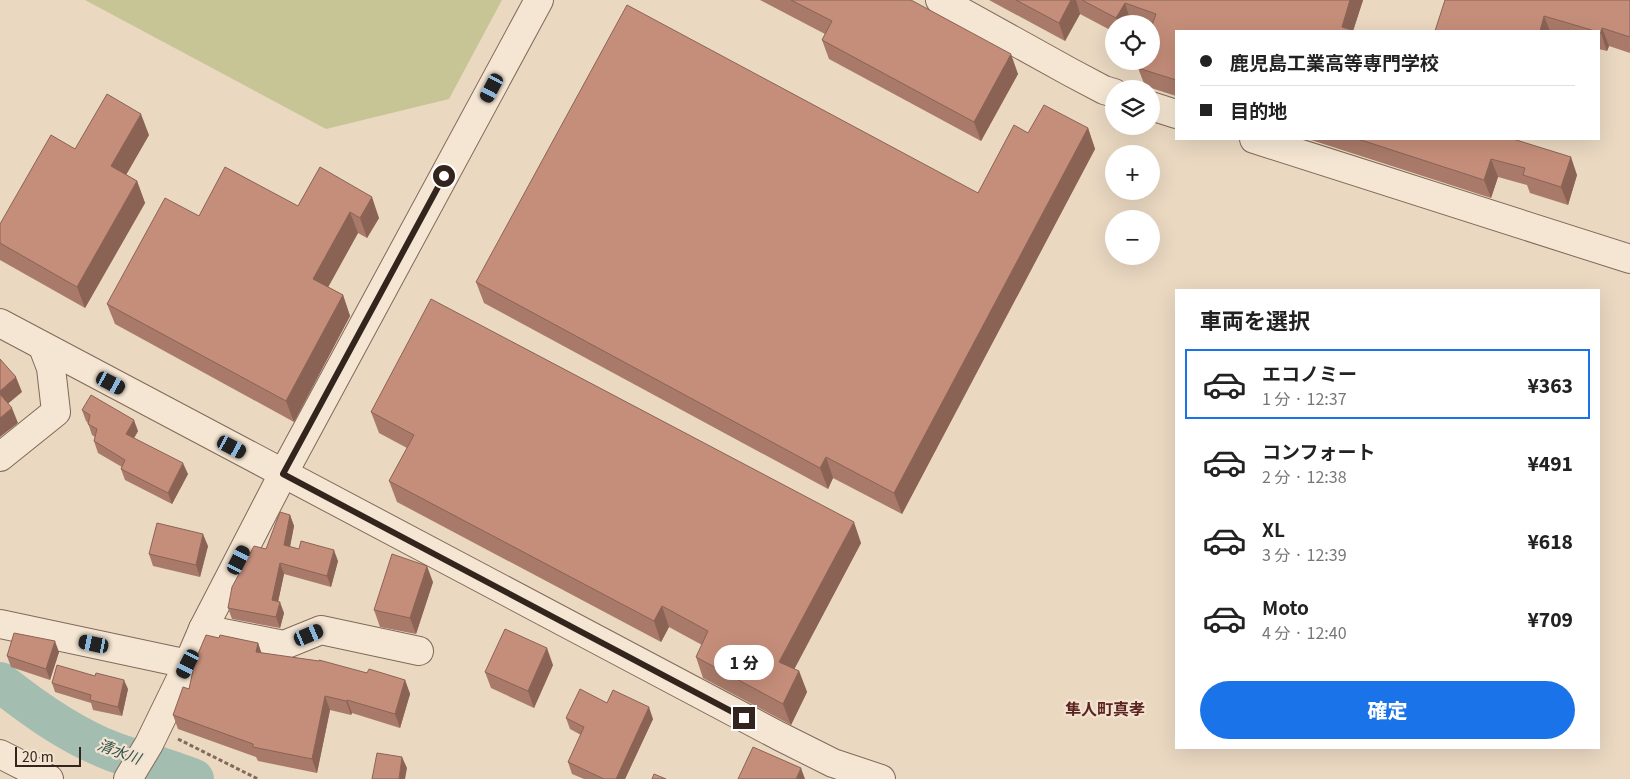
<!DOCTYPE html>
<html lang="ja">
<head>
<meta charset="utf-8">
<style>
	:root { --surface:#fff; --page:#f2f2f2; --text:#222; --muted:#767676; --line:#e0e0e0; --accent:#1a73e8 }
	body { margin:0; font-family:Georgia,"Noto Sans JP",serif; background:var(--page); color:var(--text); height:100vh; display:flex; flex-direction:column; font-size:19px; white-space:nowrap }
	* { box-sizing:border-box; margin:0 }
	p { font-size:16px; color:var(--muted) }
	.icon { flex:none; width:28px; height:28px; fill:none; stroke:currentColor; stroke-width:2; stroke-linecap:round; stroke-linejoin:round }
	.map { position:relative; flex:1; overflow:hidden }
	.sheet { position:absolute; left:1175px; top:289px; width:425px; height:460px; display:flex; flex-direction:column; background:var(--surface); border-radius:0px; box-shadow:0 5px 20px #0002 }
	.sheet>* { flex:none }
	.guide { position:absolute; left:1175px; top:30px; width:425px; height:110px; border-radius:0px; box-shadow:0 5px 20px #0002; display:grid; align-content:center; height:110px; padding:0 25px; background:var(--surface) }
	.controls { position:absolute; left:1105px; top:15px; display:grid; gap:10px }
	.controls a { display:grid; place-items:center; width:55px; height:55px; border-radius:50%; background:var(--surface); box-shadow:0 5px 20px #0002; font-size:25px }
	.scale { position:absolute; left:15px; bottom:12px; width:66px; box-sizing:border-box; padding-left:5px; border:2px solid #33241d; border-top:0; font-size:14px; line-height:18px; white-space:nowrap; color:#33241d; -webkit-text-stroke:4px #f2e3d0; paint-order:stroke }
	.end { position:absolute; width:22px; height:22px; margin:-11px; border:6px solid #33241d; background:#fff; box-shadow:0 0 0 2px #fff }
	.from { border-radius:50% }
	.bubble { position:absolute; height:35px; border-radius:18px; background:var(--surface); box-shadow:0 5px 20px #0002; font-size:16px; font-weight:800; line-height:35px; text-align:center }
	.car { position:absolute; width:15px; height:30px; margin:-15px -8px; border-radius:6px; box-shadow:0 0 4px 1px #0007; background:linear-gradient(#222 24%,#8ab4d8 0 40%,#222 0 76%,#8ab4d8 0 86%,#222 0) }
	.guide b { display:flex; align-items:center; gap:18px; height:48px; font-size:19px }
	.guide b+b { border-top:1px solid var(--line) }
	.guide i { width:12px; height:12px; background:var(--text) }
	ul { padding:0; list-style:none }
	li { display:flex; align-items:center; gap:15px; height:70px; margin:0 10px 8px; padding:0 15px; border:2px solid transparent; border-radius:0px }
	li div { flex:1 }
	li b { display:block; font-size:19px }
	li em { font-style:normal; font-weight:800 }
	li.current { border-color:var(--accent) }
	li>.icon { width:45px; height:45px; stroke-width:1.5 }
	h2 { padding:0 25px; font-size:22px; line-height:60px }
	.primary-button { display:flex; gap:10px; margin-top:auto; padding:10px 25px }
	.primary-button a { flex:1; height:58px; border-radius:30px; background:var(--accent); color:#fff; font-size:20px; font-weight:800; line-height:58px; text-align:center }
	.map>svg:first-child { display:block }
	.green { fill:#c7c596 }
	.lines { fill:none; stroke-linecap:round; stroke-linejoin:round }
	.river { stroke:#a3bdb1; stroke-width:40 }
	.minor-casing { stroke:#82695a; stroke-width:30 }
	.path { stroke:#82695a; stroke-width:3; stroke-dasharray:4 2.5; stroke-linecap:butt }
	.minor { stroke:#f5e6d3; stroke-width:28 }
	.wall { fill:#a97a69 }
	.shaded-wall { fill:#8a6355 }
	.building { fill:#c58e7a; stroke:#8a6355 }
	.route { stroke:#33241d; stroke-width:6 }
	.labels { text-anchor:middle; stroke-width:4.5; stroke-linejoin:round; paint-order:stroke }
	.water-label { font-size:15px; font-style:italic; fill:#2e514a; stroke:#f2e3d0 }
	.quarter-label { font-size:16px; font-weight:bold; fill:#5c2420; stroke:#f2e3d0 }
</style>
</head>
<body>
<div class="map">
<svg width="1630" height="779" viewBox="0 0 1630 779">
	<rect width="100%" height="100%" fill="#ead8c1"/>
	<polygon class="green" points="85,0 502,0 449,99 326,129"/>
	<g class="lines">
		<path class="river" d="M0,682C35,710 72,736 114,752C141,762 168,768 194,779"/>
		<g class="minor-casing">
			<g id="minor">
				<polyline points="940,0 1070,72 1104,90 1114,93"/>
				<polyline points="1151,106 1176,114"/>
				<polyline points="1254,139 1630,259"/>
				<polyline points="0,323 779,736 833,763 881,779"/>
				<polyline points="0,457 56,412 51,368 43,347"/>
				<polyline points="0,624 188,664"/>
				<polyline points="203,629 284,645 321,630 419,651"/>
				<polyline points="0,754 49,779"/>
				<polyline points="128,779 149,744 188,664 203,629 283,474 539,0"/>
			</g>
		</g>
		<polyline class="path" points="178,739 258,779"/>
		<use href="#minor" class="minor"/>
	</g>
	<g class="wall">
		<polygon points="760,0 911,0 1018,74 981,141 829,59 822,40 825,34"/>
		<polygon points="989,0 1363,0 1353,31 1176,31 1176,96 1145,86 1138,68 1151,61 1151,24 1138,24 1131,22 1130,24 1114,24 1114,32 1080,14 1065,41"/>
		<polygon points="1630,0 1630,53 1609,46 1607,51 1599,49 1599,31 1435,31"/>
		<polygon points="1088,128 1095,149 902,514 833,478 828,489 484,303 476,282 978,193 1028,133"/>
		<polygon points="149,135 126,175 137,181 145,203 85,308 0,260 0,224 75,149"/>
		<polygon points="1308,139 1516,139 1516,140 1577,175 1568,205 1530,193 1527,185 1498,177 1491,198"/>
		<polygon points="320,167 379,218 367,238 358,233 328,287 343,295 350,316 294,422 115,324 107,304 199,216 298,206"/>
		<polygon points="82,410 138,431 134,438 188,474 172,504 125,480 121,469 122,467 98,453 94,441 95,437 92,435 88,423 86,421"/>
		<polygon points="371,412 861,543 794,669 799,671 807,692 791,725 703,678 696,657 702,645 669,627 661,642 397,502 389,481 407,448 379,433"/>
		<polygon points="290,515 294,526 290,547 338,561 331,587 284,574 278,602 284,613 280,628 232,619 228,608 266,549"/>
		<polygon points="208,546 200,577 153,566 149,554"/>
		<polygon points="433,582 416,634 380,627 374,610"/>
		<polygon points="219,638 258,643 261,653 405,680 410,694 400,728 352,713 351,715 330,710 317,773 258,761 256,757 178,729 173,715"/>
		<polygon points="59,652 50,680 11,667 7,656"/>
		<polygon points="553,665 534,708 491,688 485,672"/>
		<polygon points="52,683 128,689 122,716 93,710 91,703 55,692"/>
		<polygon points="607,703 653,719 625,779 584,779 572,774 568,762 581,735 570,729 566,718"/>
	</g>
	<g class="shaded-wall">
		<polygon points="1071,0 1076,0 1080,14 1065,41 1059,23"/>
		<polygon points="1350,0 1363,0 1353,31 1342,27"/>
		<polygon points="1125,3 1131,22 1130,24 1118,24 1116,18"/>
		<polygon points="1544,16 1550,31 1540,31"/>
		<polygon points="1602,28 1609,46 1607,51 1601,33"/>
		<polygon points="1011,54 1018,74 981,141 974,122"/>
		<polygon points="141,114 149,135 119,187 111,166"/>
		<polygon points="1088,128 1095,149 902,514 894,493"/>
		<polygon points="1571,157 1577,175 1568,205 1561,187"/>
		<polygon points="1491,159 1498,177 1491,198 1484,180"/>
		<polygon points="137,181 145,203 85,308 77,287"/>
		<polygon points="372,197 379,218 367,238 360,218"/>
		<polygon points="350,212 358,233 321,300 313,279"/>
		<polygon points="343,295 350,316 294,422 286,401"/>
		<polygon points="16,377 22,392 4,407 0,396 0,391"/>
		<polygon points="12,408 18,423 0,437 0,418"/>
		<polygon points="134,420 138,431 130,445 126,434"/>
		<polygon points="826,457 833,478 828,489 820,468"/>
		<polygon points="183,463 188,474 172,504 168,493"/>
		<polygon points="290,515 294,526 288,556 284,545"/>
		<polygon points="854,522 861,543 787,683 779,662"/>
		<polygon points="203,534 208,546 200,577 196,565"/>
		<polygon points="334,550 338,561 331,587 327,576"/>
		<polygon points="280,563 284,574 276,611 272,600"/>
		<polygon points="427,566 433,582 416,634 410,618"/>
		<polygon points="280,602 284,613 280,628 276,617"/>
		<polygon points="662,606 669,627 661,642 654,621"/>
		<polygon points="55,641 59,652 50,680 46,669"/>
		<polygon points="258,643 263,657 256,652"/>
		<polygon points="547,648 553,665 534,708 528,691"/>
		<polygon points="799,671 807,692 791,725 783,704"/>
		<polygon points="124,680 128,689 122,716 118,707"/>
		<polygon points="405,680 410,694 400,728 395,714"/>
		<polygon points="325,696 330,710 317,773 312,759"/>
		<polygon points="347,700 352,713 351,715 346,701"/>
		<polygon points="649,707 653,719 625,779 616,779"/>
		<polygon points="402,757 407,768 405,779 399,779"/>
		<polygon points="801,768 805,779 796,779"/>
	</g>
	<g class="building">
		<polygon points="791,0 911,0 1011,54 974,122 822,40 832,21"/>
		<polygon points="1016,0 1071,0 1059,23"/>
		<polygon points="1082,0 1350,0 1342,27 1355,31 1176,31 1176,80 1138,68 1140,61 1151,61 1151,28 1156,14 1125,3 1116,18"/>
		<polygon points="1445,0 1630,0 1630,37 1602,28 1601,33 1599,32 1599,31 1595,31 1544,16 1540,31 1435,31"/>
		<polygon points="627,5 978,193 1014,125 1028,133 1044,105 1088,128 894,493 826,457 820,468 476,282"/>
		<polygon points="107,94 141,114 111,166 137,181 77,287 0,243 0,224 51,135 75,149"/>
		<polygon points="1358,139 1513,139 1571,157 1561,187 1523,175 1525,168 1491,159 1484,180"/>
		<polygon points="225,167 298,206 320,167 372,197 360,218 350,212 313,279 343,295 286,401 107,304 165,198 199,216"/>
		<polygon points="431,299 854,522 779,662 799,671 783,704 696,657 708,631 662,606 654,621 389,481 414,435 371,412"/>
		<polygon points="0,359 16,377 0,391"/>
		<polygon points="0,394 12,408 0,418"/>
		<polygon points="91,395 134,420 126,434 183,463 168,493 121,469 125,460 94,441 97,429 88,424 90,415 82,410"/>
		<polygon points="280,512 290,515 284,545 299,549 301,541 334,550 327,576 280,563 272,600 280,602 276,617 228,608 232,587 254,546 266,549"/>
		<polygon points="157,523 203,534 196,565 149,554"/>
		<polygon points="392,554 427,566 410,618 374,610"/>
		<polygon points="505,629 547,648 528,691 485,672"/>
		<polygon points="14,633 55,641 46,669 7,656"/>
		<polygon points="206,635 219,638 220,635 258,643 256,652 319,661 319,660 367,673 369,669 405,680 395,714 347,700 346,701 325,696 312,759 253,747 253,744 173,715 183,687 189,689 195,661"/>
		<polygon points="57,665 95,676 96,673 124,680 118,707 90,700 91,695 52,683"/>
		<polygon points="580,689 607,703 613,690 649,707 616,779 604,779 568,762 584,727 566,718"/>
		<polygon points="753,747 801,768 796,779 738,779"/>
		<polygon points="377,753 402,757 399,779 372,779"/>
		<polygon points="654,774 666,779 652,779"/>
	</g>
	<g class="lines">
		<polyline class="route" points="444,176 283,474 744,718"/>
	</g>
	<g class="labels">
		<g class="water-label">
			<text transform="translate(119 752) rotate(20)" y="5">清水川</text>
		</g>
		<g class="quarter-label">
			<text x="1105" y="715">隼人町真孝</text>
		</g>
	</g>
</svg>
<div class="controls">
<a><svg class="icon" aria-label="locate" viewBox="0 0 24 24"><circle cx="12" cy="12" r="6"/><path d="M12 2v4M12 18v4M2 12h4M18 12h4"/></svg></a>
<a><svg class="icon" aria-label="layers" viewBox="0 0 24 24"><path d="M12 4l9 5-9 5-9-5zM3 14l9 5 9-5"/></svg></a>
<a>+</a>
<a>−</a>
</div>
<div class="scale">20 m</div>
<i class="end from" style="left:444px;top:176px"></i>
<i class="end" style="left:744px;top:718px"></i>
<div class="bubble" style="left:714px;top:645px;width:60px">1 分</div>
<i class="car" style="left:492px;top:88px;rotate:208deg"></i>
<i class="car" style="left:111px;top:383px;rotate:118deg"></i>
<i class="car" style="left:232px;top:447px;rotate:118deg"></i>
<i class="car" style="left:239px;top:560px;rotate:27deg"></i>
<i class="car" style="left:309px;top:635px;rotate:67deg"></i>
<i class="car" style="left:94px;top:644px;rotate:282deg"></i>
<i class="car" style="left:188px;top:664px;rotate:207deg"></i>
<div class="guide">
<b><i class="from"></i>鹿児島工業高等専門学校</b>
<b><i></i>目的地</b>
</div>
<section class="sheet">
<h2>車両を選択</h2>
<ul>
<li class="current"><svg class="icon" aria-label="car" viewBox="0 0 24 24"><path d="M5 17H2v-5l4-1 3-4h7l3 4 3 1v5h-3M9 17h6M6 11h13"/><circle cx="7" cy="17" r="2"/><circle cx="17" cy="17" r="2"/></svg><div><b>エコノミー</b><p>1 分 · 12:37</p></div><em>¥363</em></li>
<li><svg class="icon" aria-label="car" viewBox="0 0 24 24"><path d="M5 17H2v-5l4-1 3-4h7l3 4 3 1v5h-3M9 17h6M6 11h13"/><circle cx="7" cy="17" r="2"/><circle cx="17" cy="17" r="2"/></svg><div><b>コンフォート</b><p>2 分 · 12:38</p></div><em>¥491</em></li>
<li><svg class="icon" aria-label="car" viewBox="0 0 24 24"><path d="M5 17H2v-5l4-1 3-4h7l3 4 3 1v5h-3M9 17h6M6 11h13"/><circle cx="7" cy="17" r="2"/><circle cx="17" cy="17" r="2"/></svg><div><b>XL</b><p>3 分 · 12:39</p></div><em>¥618</em></li>
<li><svg class="icon" aria-label="car" viewBox="0 0 24 24"><path d="M5 17H2v-5l4-1 3-4h7l3 4 3 1v5h-3M9 17h6M6 11h13"/><circle cx="7" cy="17" r="2"/><circle cx="17" cy="17" r="2"/></svg><div><b>Moto</b><p>4 分 · 12:40</p></div><em>¥709</em></li>
</ul>
<div class="primary-button"><a>確定</a></div>
</section>
</div>
</body>
</html>
